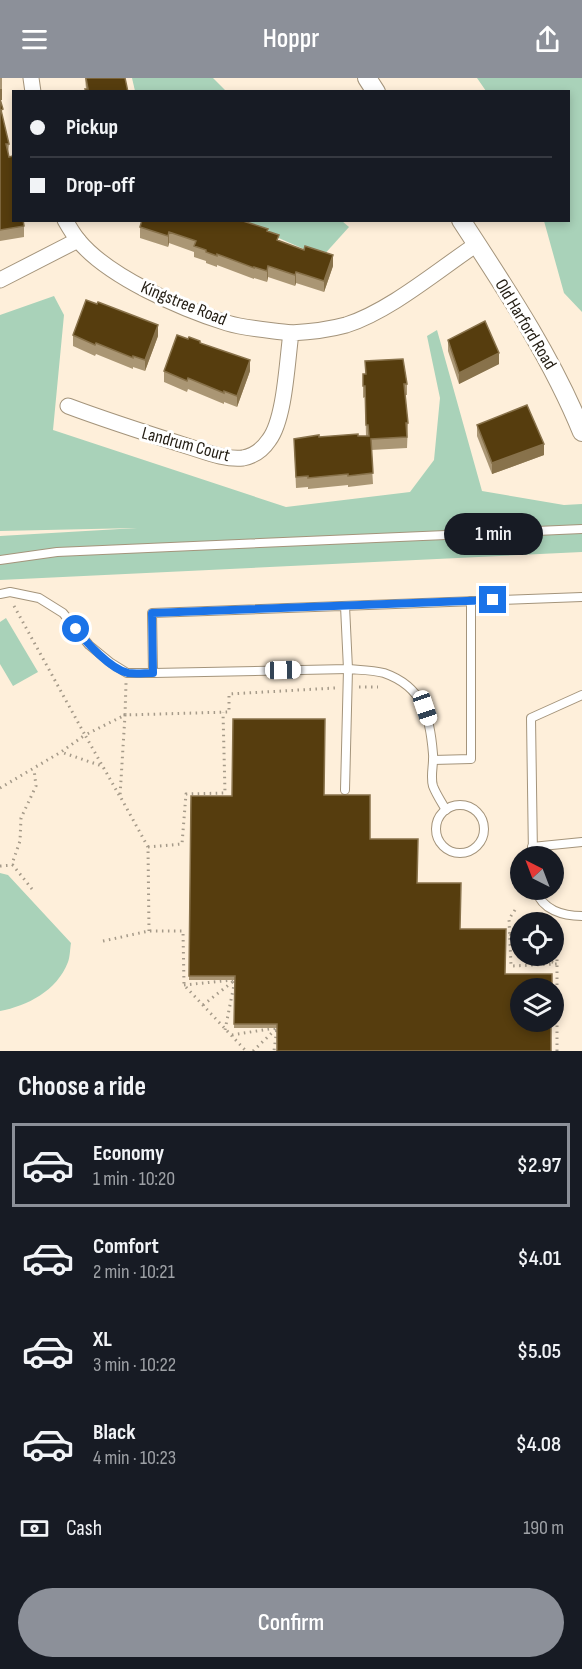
<!DOCTYPE html>
<html lang="en">
<head>
<meta charset="utf-8">
<style>
	:root { --surface:#171b24; --page:#20242c; --text:#f1f3f6; --muted:#9ea1a6; --line:#363941; --accent:#8c9099 }
	body { margin:0; font-family:"Sofia Sans Condensed",sans-serif; background:var(--page); color:var(--text); height:100vh; display:flex; flex-direction:column; font-size:22px; white-space:nowrap }
	* { box-sizing:border-box; margin:0 }
	p { font-size:20px; color:var(--muted) }
	.icon { flex:none; width:33px; height:33px; fill:none; stroke:currentColor; stroke-width:2; stroke-linecap:round; stroke-linejoin:round }
	.map { position:relative; height:973px; overflow:hidden }
	.details { display:flex; flex-direction:column; background:var(--surface); flex:1 }
	.details>* { flex:none }
	.guide { position:absolute; left:12px; top:12px; width:558px; height:132px; border-radius:0px; box-shadow:0 3px 9px #0003; display:grid; align-content:center; height:132px; padding:0 18px; background:var(--surface) }
	.needle { width:39px; rotate:318deg }
	.buttons { position:absolute; left:510px; top:768px; display:grid; gap:12px }
	.buttons a { display:grid; place-items:center; width:54px; height:54px; border-radius:50%; background:var(--surface); box-shadow:0 3px 9px #0003; font-size:30px }
	.end { position:absolute; width:27px; height:27px; margin:-14px; border:8px solid #1a73e8; background:#fff; box-shadow:0 0 0 3px #fff }
	.from { border-radius:50% }
	.bubble { position:absolute; height:42px; border-radius:21px; background:var(--surface); box-shadow:0 3px 9px #0003; font-size:20px; font-weight:600; line-height:42px; text-align:center }
	.car { position:absolute; width:18px; height:36px; margin:-18px -9px; border-radius:8px; box-shadow:0 0 4px 2px #0007; background:linear-gradient(#fff 24%,#345 0 40%,#fff 0 76%,#345 0 86%,#fff 0) }
	.guide b { display:flex; align-items:center; gap:21px; height:57px; font-size:22px }
	.guide b+b { border-top:2px solid var(--line) }
	.guide i { width:15px; height:15px; background:var(--text) }
	ul { padding:0; list-style:none }
	li { display:flex; align-items:center; gap:18px; height:84px; margin:0 12px 9px; padding:0 6px; border:3px solid transparent; border-radius:0px }
	li div { flex:1 }
	li b { display:block; font-size:22px }
	li em { font-style:normal; font-weight:600 }
	li.current { border-color:var(--accent) }
	li>.icon { width:54px; height:54px; stroke-width:1.5 }
	h2 { padding:0 18px; font-size:27px; line-height:72px }
	.pay { display:flex; align-items:center; gap:15px; height:66px; padding:0 18px; font-size:22px }
	.pay p { margin-inline-start:auto }
	.primary-button { display:flex; gap:12px; margin-top:auto; padding:12px 18px }
	.primary-button a { flex:1; height:69px; border-radius:36px; background:var(--accent); color:#fff; font-size:24px; font-weight:600; line-height:69px; text-align:center }
	header { display:flex; justify-content:space-between; align-items:center; height:78px; padding:0 18px; background:var(--accent); color:#fff; font-size:27px; font-weight:600 }
	.map>svg:first-child { display:block }
	.green { fill:#a9d2b9 }
	.lines { fill:none; stroke-linecap:round; stroke-linejoin:round }
	.service-casing { stroke:#a4947b; stroke-width:10 }
	.minor-casing { stroke:#a4947b; stroke-width:17 }
	.tertiary-casing { stroke:#a4947b; stroke-width:20 }
	.path { stroke:#a59a89; stroke-width:3; stroke-dasharray:1.5 4.5; stroke-linecap:butt }
	.service { stroke:#fff; stroke-width:8 }
	.minor { stroke:#fff; stroke-width:15 }
	.tertiary { stroke:#fff; stroke-width:18 }
	.wall { fill:#aa9674 }
	.shaded-wall { fill:#88724b }
	.building { fill:#563d0e; stroke:#88724b; stroke-width:1.5 }
	.route { stroke:#1a73e8; stroke-width:8 }
	.labels { text-anchor:middle; stroke-width:6; stroke-linejoin:round; paint-order:stroke }
	.street-label { font-size:18px; fill:#221c12; stroke:#fff }
</style>
</head>
<body>
<header><svg class="icon" aria-label="menu" viewBox="0 0 24 24"><path d="M4 6h16M4 12h16M4 18h16"/></svg>Hoppr<svg class="icon" aria-label="share" viewBox="0 0 24 24"><path d="M12 15V3M7 8l5-5 5 5M5 13v7h14v-7"/></svg></header>
<div class="map">
<svg width="582" height="973" viewBox="0 0 582 973">
	<rect width="100%" height="100%" fill="#feefda"/>
	<g class="green">
		<polygon points="132,0 213,0 226,13 135,13"/>
		<polygon points="477,0 582,0 582,234 564,215 544,143 568,142 568,14 486,13"/>
		<polygon points="240,143 342,143 349,149 322,179"/>
		<polygon points="54,218 64,237 53,352 286,429 410,414 434,382 440,320 427,258 437,252 482,413 564,427 582,426 582,474 0,502 0,458 137,450 0,453 0,237"/>
		<polygon points="6,540 38,594 13,608 0,586 0,544"/>
		<path d="M0,795L8,797L71,865C70,871 70,879 68,884C57,913 27,928 0,933Z"/>
	</g>
	<g class="lines">
		<g class="service-casing">
			<g id="service">
				<polyline points="0,482 57,474 582,451"/>
				<polyline points="0,516 10,514 39,520 63,535 89,567 111,585 127,595 153,595"/>
				<polyline points="345,528 348,591 153,595 152,535 582,519"/>
				<polyline points="433,682 471,681 471,523"/>
				<path d="M345,712L348,591C360,592 373,592 384,595C424,609 430,639 433,676C434,686 430,698 433,708C436,716 442,725 446,732"/>
				<circle cx="460" cy="751" r="24"/>
				<polyline points="532,769 582,764"/>
				<polyline points="533,778 531,640 582,617"/>
				<path d="M536,812C542,832 563,838 582,838"/>
			</g>
		</g>
		<g class="minor-casing">
			<g id="minor">
				<polyline points="31,0 33,14"/>
				<path d="M65,142C69,149 73,156 78,162C108,199 182,231 227,245C247,251 270,252 291,255"/>
				<polyline points="0,202 78,162"/>
				<path d="M68,328C108,343 149,356 190,369C206,374 226,382 243,380C254,378 263,371 269,362C285,341 287,283 291,255C309,254 328,252 346,247C390,233 438,192 477,166"/>
			</g>
		</g>
		<g class="tertiary-casing">
			<g id="tertiary">
				<polyline points="367,0 376,14"/>
				<path d="M461,142C506,211 551,278 582,354"/>
			</g>
		</g>
		<g class="path">
			<polyline points="14,528 85,657 61,674 102,688"/>
			<polyline points="359,609 378,609"/>
			<polyline points="0,710 61,674"/>
			<polyline points="119,717 85,657 125,637 126,605"/>
			<polyline points="148,769 182,766 186,716 225,715 223,634"/>
			<polyline points="0,788 13,787"/>
			<polyline points="32,811 12,786 20,763 21,740 36,708 34,691"/>
			<polyline points="515,832 509,841 511,888 557,886 537,878"/>
			<polyline points="149,853 148,769 120,718 125,637 229,634 229,616 335,610"/>
			<polyline points="510,856 520,866"/>
			<polyline points="103,863 149,853 183,853 184,907 246,973"/>
			<polyline points="184,907 233,902"/>
			<polyline points="203,927 235,902 225,952"/>
			<polyline points="232,957 275,950"/>
			<polyline points="253,973 277,950 274,973"/>
			<polyline points="557,973 557,855"/>
		</g>
		<use href="#service" class="service"/>
		<use href="#minor" class="minor"/>
		<use href="#tertiary" class="tertiary"/>
	</g>
	<g class="wall">
		<polygon points="0,0 2,0 2,22 0,22 3,42 9,66 8,77 24,148 24,159 0,163"/>
		<polygon points="85,0 125,0 86,11"/>
		<polygon points="140,149 268,153 279,163 333,188 324,214 296,205 295,208 268,199 267,204 254,200 254,201 217,187 217,189 206,185 206,183 194,179 194,174 169,165 168,169 140,160"/>
		<polygon points="73,257 158,258 145,293 133,289 133,291 96,276 95,278 73,268"/>
		<polygon points="448,262 499,286 459,306 448,273"/>
		<polygon points="200,265 250,293 237,329 224,324 224,326 188,311 187,314 164,304 164,293"/>
		<polygon points="365,283 407,306 407,317 405,317 408,345 407,370 371,372 373,406 348,409 348,407 308,411 308,409 296,410 294,361 366,358 365,319 363,320 363,296 366,296"/>
		<polygon points="477,347 544,377 492,396 477,358"/>
		<polygon points="325,641 277,950 234,950 235,902 189,902 191,718 232,718"/>
	</g>
	<g class="shaded-wall">
		<rect x="0" y="11" width="2" height="11"/>
		<polygon points="169,154 169,165 168,169 168,158"/>
		<polygon points="333,177 333,188 324,214 324,203"/>
		<polygon points="268,188 268,199 267,204 267,193"/>
		<polygon points="296,194 296,205 295,208 295,197"/>
		<polygon points="158,247 158,258 145,293 145,282"/>
		<polygon points="499,275 499,286 459,306 459,295"/>
		<polygon points="250,282 250,293 237,329 237,318"/>
		<polygon points="544,366 544,377 492,396 492,385"/>
	</g>
	<g class="building">
		<polygon points="86,0 125,0 128,14 86,14 85,11 88,11"/>
		<polygon points="0,21 3,31 1,32 9,66 6,66 9,79 13,78 14,83 14,142 23,142 24,148 0,152"/>
		<polygon points="142,142 240,142 268,151 267,153 279,157 277,162 304,172 305,168 333,177 324,203 296,194 295,197 268,188 267,193 254,189 254,190 217,176 217,178 206,174 206,172 194,168 196,163 169,154 168,158 140,149"/>
		<polygon points="86,222 97,226 98,224 158,247 145,282 133,278 133,280 96,265 95,267 73,257"/>
		<polygon points="485,243 499,275 459,295 448,262"/>
		<polygon points="177,257 188,261 189,259 200,263 200,265 250,282 237,318 224,313 224,315 188,300 187,303 164,293"/>
		<polygon points="403,281 407,306 404,306 408,345 406,345 407,359 371,361 373,395 348,398 348,396 308,400 308,398 296,399 294,361 319,357 319,359 358,356 358,358 369,358 368,347 366,347 365,308 363,308 363,296 366,296 365,283"/>
		<polygon points="527,327 544,366 492,385 477,347"/>
		<polygon points="233,641 325,641 324,717 370,717 370,761 418,761 417,805 461,805 460,851 506,851 505,896 552,896 552,910 520,910 520,944 551,944 551,973 277,973 277,946 234,946 235,898 189,898 191,718 232,718"/>
	</g>
	<g class="lines">
		<path class="route" d="M76,551C87,565 110,591 128,595C136,596 145,595 153,595L152,535L493,522"/>
	</g>
	<g class="labels">
		<g class="street-label">
			<text transform="translate(184 225) rotate(22)" y="6">Kingstree Road</text>
			<text transform="translate(526 246) rotate(59)" y="6">Old Harford Road</text>
			<text transform="translate(186 366) rotate(15)" y="6">Landrum Court</text>
		</g>
	</g>
</svg>
<div class="buttons">
<a><svg class="needle" viewBox="-14 -14 28 28"><path d="M0-13l5 13h-10z" fill="#e53935"/><path d="M0 13l5-13h-10z" fill="#9ea1a6"/></svg></a>
<a><svg class="icon" aria-label="locate" viewBox="0 0 24 24"><circle cx="12" cy="12" r="6"/><path d="M12 2v4M12 18v4M2 12h4M18 12h4"/></svg></a>
<a><svg class="icon" aria-label="layers" viewBox="0 0 24 24"><path d="M12 4l9 5-9 5-9-5zM3 14l9 5 9-5"/></svg></a>
</div>
<i class="end from" style="left:76px;top:551px"></i>
<i class="end" style="left:493px;top:522px"></i>
<div class="bubble" style="left:444px;top:435px;width:99px">1 min</div>
<i class="car" style="left:283px;top:592px;rotate:89deg"></i>
<i class="car" style="left:425px;top:630px;rotate:161deg"></i>
<div class="guide">
<b><i class="from"></i>Pickup</b>
<b><i></i>Drop-off</b>
</div>
</div>
<section class="details">
<h2>Choose a ride</h2>
<ul>
<li class="current"><svg class="icon" aria-label="car" viewBox="0 0 24 24"><path d="M5 17H2v-5l4-1 3-4h7l3 4 3 1v5h-3M9 17h6M6 11h13"/><circle cx="7" cy="17" r="2"/><circle cx="17" cy="17" r="2"/></svg><div><b>Economy</b><p>1 min · 10:20</p></div><em>$2.97</em></li>
<li><svg class="icon" aria-label="car" viewBox="0 0 24 24"><path d="M5 17H2v-5l4-1 3-4h7l3 4 3 1v5h-3M9 17h6M6 11h13"/><circle cx="7" cy="17" r="2"/><circle cx="17" cy="17" r="2"/></svg><div><b>Comfort</b><p>2 min · 10:21</p></div><em>$4.01</em></li>
<li><svg class="icon" aria-label="car" viewBox="0 0 24 24"><path d="M5 17H2v-5l4-1 3-4h7l3 4 3 1v5h-3M9 17h6M6 11h13"/><circle cx="7" cy="17" r="2"/><circle cx="17" cy="17" r="2"/></svg><div><b>XL</b><p>3 min · 10:22</p></div><em>$5.05</em></li>
<li><svg class="icon" aria-label="car" viewBox="0 0 24 24"><path d="M5 17H2v-5l4-1 3-4h7l3 4 3 1v5h-3M9 17h6M6 11h13"/><circle cx="7" cy="17" r="2"/><circle cx="17" cy="17" r="2"/></svg><div><b>Black</b><p>4 min · 10:23</p></div><em>$4.08</em></li>
</ul>
<div class="pay"><svg class="icon" aria-label="cash" viewBox="0 0 24 24"><path d="M3 7h18v10H3z"/><circle cx="12" cy="12" r="2"/></svg>Cash<p>190 m</p></div>
<div class="primary-button"><a>Confirm</a></div>
</section>
</body>
</html>
